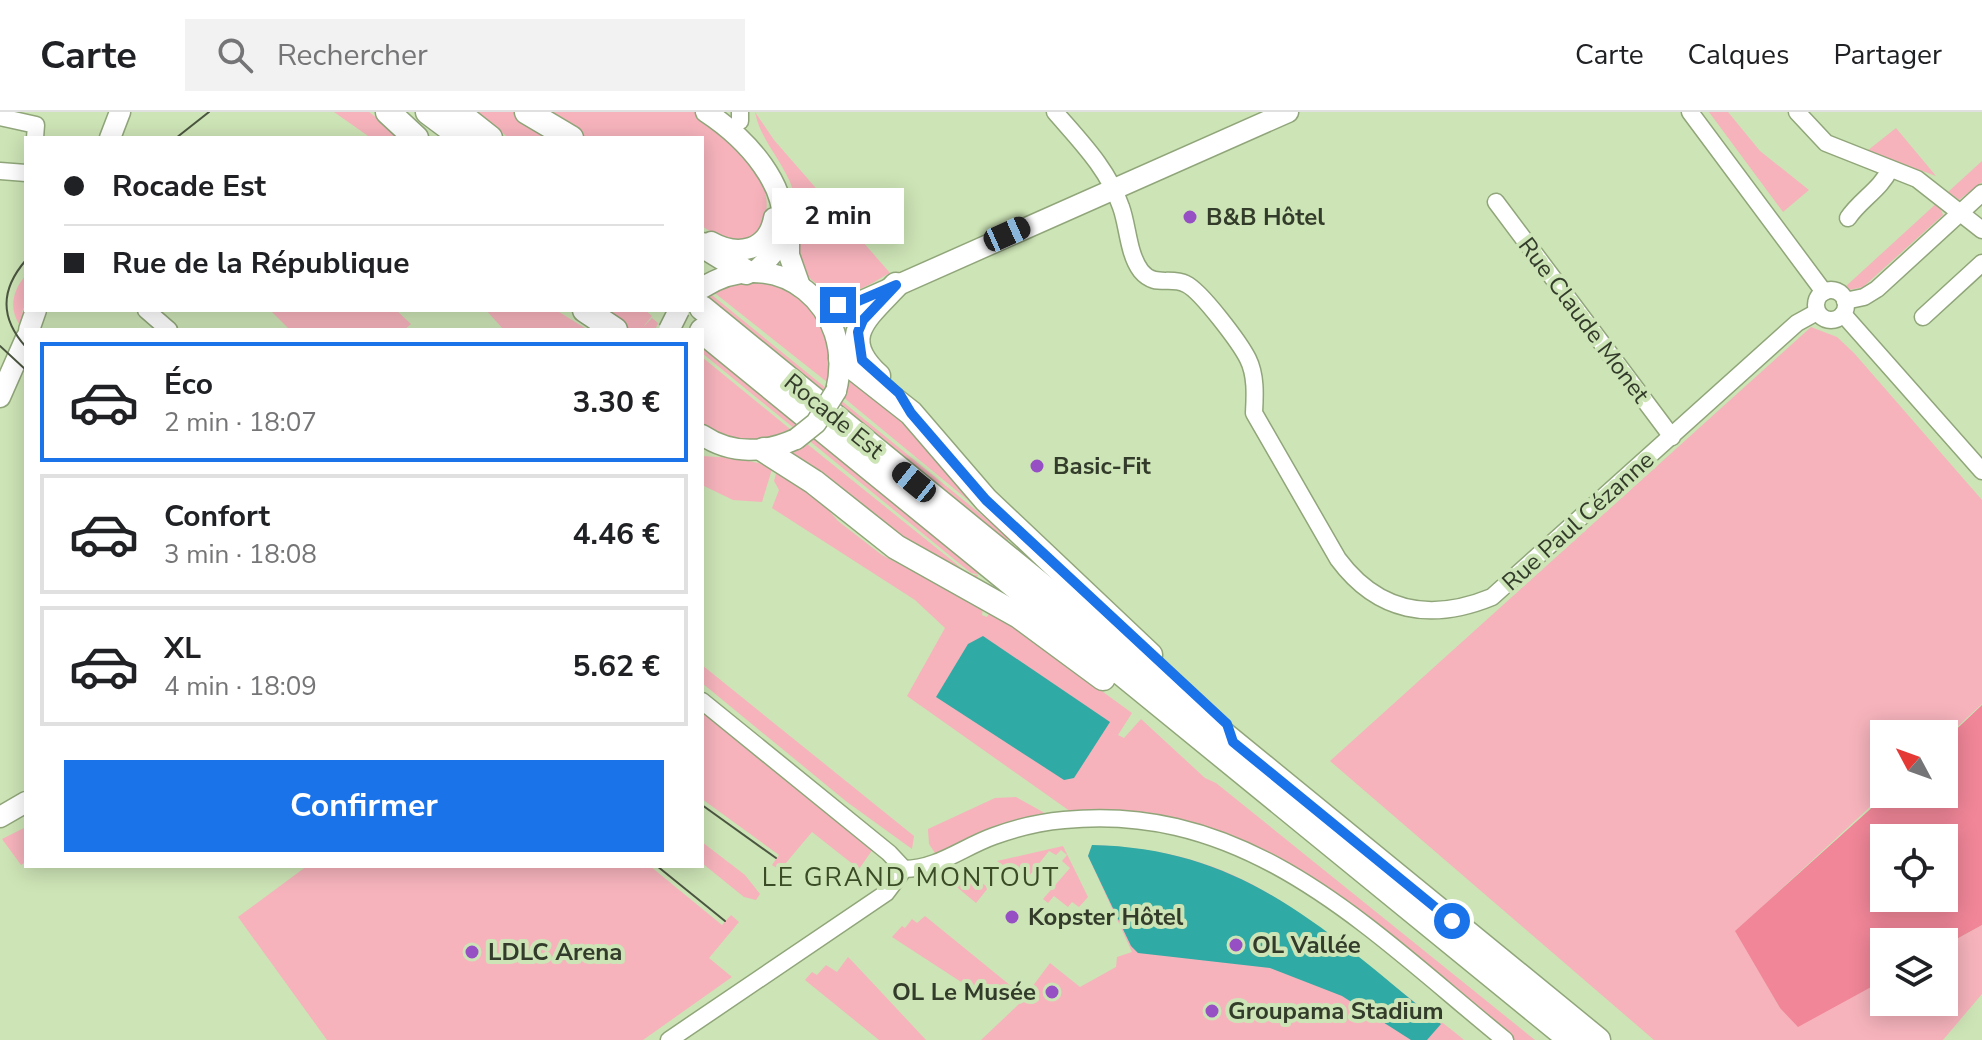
<!DOCTYPE html>
<html lang="fr">
<head>
<meta charset="utf-8">
<style>
	:root { --surface:#fff; --page:#f2f2f2; --text:#202124; --muted:#757577; --line:#e0e0e0; --accent:#1a73e8 }
	body { margin:0; font-family:"Nunito Sans",sans-serif; background:var(--page); color:var(--text); height:100vh; display:flex; flex-direction:column; font-size:30px; white-space:nowrap }
	* { box-sizing:border-box; margin:0 }
	p { font-size:26px; color:var(--muted) }
	.icon { flex:none; width:44px; height:44px; fill:none; stroke:currentColor; stroke-width:2; stroke-linecap:round; stroke-linejoin:round }
	.map { position:relative; flex:1; overflow:hidden }
	.sheet { position:absolute; left:24px; top:216px; width:680px; height:540px; display:flex; flex-direction:column; background:var(--surface); border-radius:0px; box-shadow:0 4px 20px #0003 }
	.sheet>* { flex:none }
	.guide { position:absolute; left:24px; top:24px; width:680px; height:176px; border-radius:0px; box-shadow:0 4px 20px #0003; display:grid; align-content:center; height:176px; padding:0 40px; background:var(--surface) }
	.needle { width:52px; rotate:311deg }
	.controls { position:absolute; left:1870px; top:608px; display:grid; gap:16px }
	.controls a { display:grid; place-items:center; width:88px; height:88px; border-radius:0px; background:var(--surface); box-shadow:0 4px 20px #0003; font-size:40px }
	.end { position:absolute; width:36px; height:36px; margin:-18px; border:10px solid #1a73e8; background:#fff; box-shadow:0 0 0 4px #fff }
	.from { border-radius:50% }
	.bubble { position:absolute; height:56px; border-radius:0px; background:var(--surface); box-shadow:0 4px 20px #0003; font-size:26px; font-weight:700; line-height:56px; text-align:center }
	.car { position:absolute; width:24px; height:48px; margin:-24px -12px; border-radius:10px; box-shadow:0 0 6px 2px #0007; background:linear-gradient(#222 24%,#8ab4d8 0 40%,#222 0 76%,#8ab4d8 0 86%,#222 0) }
	.guide b { display:flex; align-items:center; gap:28px; height:76px; font-size:30px }
	.guide b+b { border-top:2px solid var(--line) }
	.guide i { width:20px; height:20px; background:var(--text) }
	ul { padding:14px 0 0; list-style:none }
	li { display:flex; align-items:center; gap:24px; height:120px; margin:0 16px 12px; padding:0 24px; border:4px solid var(--line); border-radius:0px }
	li div { flex:1 }
	li b { display:block; font-size:30px }
	li em { font-style:normal; font-weight:700 }
	li.active { border-color:var(--accent) }
	li>.icon { width:72px; height:72px; stroke-width:1.5 }
	.cta { display:flex; gap:16px; margin-top:auto; padding:16px 40px }
	.cta a { flex:1; height:92px; border-radius:0px; background:var(--accent); color:#fff; font-size:32px; font-weight:700; line-height:92px; text-align:center }
	header { display:flex; align-items:center; gap:48px; box-sizing:border-box; height:112px; padding:0 40px; background:var(--surface); border-bottom:2px solid var(--line) }
	header strong { font-size:38px }
	nav { display:flex; gap:44px; margin-inline-start:auto; font-size:28px }
	.search { width:560px; height:72px; background:var(--page); display:flex; align-items:center; gap:20px; box-sizing:border-box; padding:0 28px; border-radius:0px; color:var(--muted); font-size:30px }
	.map>svg:first-child { display:block }
	.green { fill:#f6b3bc }
	.forest { fill:#f08698; fill-rule:evenodd }
	.water { fill:#2faaa4 }
	.lines { fill:none; stroke-linecap:round; stroke-linejoin:round }
	.minor-casing { stroke:#90a67a; stroke-width:19 }
	.major-casing { stroke:#90a67a; stroke-width:23 }
	.highway-casing { stroke:#90a67a; stroke-width:27 }
	.minor { stroke:#fff; stroke-width:16 }
	.major { stroke:#fff; stroke-width:20 }
	.highway { stroke:#fff; stroke-width:24 }
	.tram { stroke:#4b5640; stroke-width:2 }
	.major-bridge-casing { stroke:#90a67a; stroke-width:23; stroke-linecap:butt }
	.major-bridge { stroke:#fff; stroke-width:20 }
	.route { stroke:#1a73e8; stroke-width:10 }
	.poi-dot { fill:#9650c4; stroke:#cde4b6; stroke-width:3 }
	.labels { text-anchor:middle; stroke-width:8; stroke-linejoin:round; paint-order:stroke }
	.poi-label { font-size:24px; font-weight:bold; fill:#333c2a; stroke:#cde4b6; text-anchor:start }
	.street-label { font-size:24px; fill:#333c2a; stroke:#cde4b6 }
	.neighbourhood-label { font-size:26px; letter-spacing:2px; fill:#3a4c25; stroke:#cde4b6 }
</style>
</head>
<body>
<header>
<strong>Carte</strong>
<div class="search"><svg class="icon" aria-label="search" viewBox="0 0 24 24"><circle cx="10" cy="10" r="6"/><path d="M15 15l6 6"/></svg>Rechercher</div>
<nav><a>Carte</a><a>Calques</a><a>Partager</a></nav>
</header>
<div class="map">
<svg width="1982" height="928" viewBox="0 0 1982 928">
	<rect width="100%" height="100%" fill="#cde4b6"/>
	<g class="green">
		<polygon points="334,0 369,0 403,26 371,26"/>
		<polygon points="476,0 515,0 557,26 509,26"/>
		<path d="M544,0H697C733,32 792,74 755,126C733,130 720,126 702,114V26H584Z"/>
		<path d="M755,0L774,28L890,161C880,166 869,174 857,178C830,187 800,168 798,140C796,119 800,98 793,78C784,50 760,28 755,0Z"/>
		<polygon points="1709,0 1728,0 1760,39 1809,78 1783,100"/>
		<polygon points="1896,16 1936,64 1867,39"/>
		<polygon points="1982,49 1982,70 1959,88 1948,80"/>
		<polygon points="1938,90 1943,103 1863,175 1849,178 1845,175"/>
		<path d="M26,163V191L22,200L27,202L22,216C8,198 12,179 26,163Z"/>
		<path d="M752,166C766,170 783,173 795,180C824,197 835,240 827,270L711,178Z"/>
		<polygon points="702,175 1010,426 1006,430 702,182"/>
		<polygon points="270,198 396,198 411,212 404,218 290,218"/>
		<polygon points="486,198 556,198 588,218 504,218"/>
		<polygon points="600,198 645,198 652,204 643,215 652,206 658,211 655,218 628,218"/>
		<polygon points="1811,215 1837,225 1854,241 1982,388 1982,592 1944,627 1944,622 1884,622 1884,682 1736,819 1780,896 1884,867 1884,890 1944,890 1944,834 1982,813 1982,882 1943,928 1654,928 1330,649"/>
		<polygon points="702,234 982,463 971,461 702,241"/>
		<path d="M702,245L790,317C759,333 732,329 702,314Z"/>
		<polygon points="849,263 886,289 1026,436 843,285"/>
		<polygon points="806,331 970,463 978,463 974,470 922,445 786,341"/>
		<polygon points="702,344 734,346 773,354 762,390 733,388 702,373"/>
		<polygon points="777,358 817,385 838,409 882,443 983,496 982,503 987,505 990,500 1008,511 1132,601 1118,623 1124,626 1141,607 1205,666 1216,671 1535,928 1515,928 1361,803 1272,743 1229,722 1164,704 1112,700 1074,702 907,584 945,516 915,488 772,396 779,378 774,369"/>
		<polygon points="702,553 914,724 912,737 847,690 702,571"/>
		<polygon points="702,598 873,737 859,757 812,720 780,758 772,753 779,743 702,687"/>
		<polygon points="1016,685 1050,704 937,744 929,732 928,717 995,686"/>
		<polygon points="26,715 26,750 21,753 2,727"/>
		<polygon points="702,730 745,763 760,782 756,788 744,785 702,751"/>
		<path d="M1092,733C1224,738 1283,785 1382,865C1409,887 1438,906 1464,928H981L1020,891L1050,851L1080,875L1116,855L1117,845L1132,840L1088,744Z"/>
		<polygon points="1063,734 1088,785 1079,795 1072,790 1068,795 1054,784 1048,791 1043,787 1070,756 1062,749 1067,743 1061,738 1056,743 1049,739 1025,769 997,749"/>
		<polygon points="307,754 650,754 722,813 731,803 739,810 709,846 732,865 643,928 327,928 238,805"/>
		<polygon points="971,761 988,776 976,791 952,771"/>
		<polygon points="925,804 1011,874 995,892 892,825 902,814 905,816 912,807 917,811"/>
		<polygon points="848,845 853,850 926,928 879,928 805,868 812,860 817,863 826,853 837,860"/>
	</g>
	<path class="forest" d="M1982,593V813L1944,834V830H1884V868L1798,915L1780,896L1735,819L1887,682H1944V629ZM1884,726H1944V786H1884Z"/>
	<g class="water">
		<polygon points="983,524 1110,610 1074,666 1064,668 936,585 968,532"/>
		<path d="M1092,733C1247,736 1328,821 1441,912L1427,928H1411L1342,884L1270,856L1138,841L1131,834L1088,744Z"/>
	</g>
	<g class="lines">
		<g class="minor-casing">
			<g id="minor">
				<polyline points="740,0 740,9"/>
				<path d="M1055,0C1081,30 1108,57 1121,95C1128,114 1128,142 1141,159C1155,176 1170,164 1186,172C1201,179 1240,231 1248,247C1256,263 1255,283 1254,301L1338,447C1378,501 1431,510 1492,485L1797,211L1817,200"/>
				<polyline points="1690,0 1824,180"/>
				<polyline points="1797,0 1826,31 1917,67 1982,118"/>
				<polyline points="0,5 36,13 35,26"/>
				<polyline points="0,59 26,61"/>
				<polyline points="1496,90 1672,325"/>
				<path d="M1848,106C1860,88 1881,77 1890,57"/>
				<circle cx="1831" cy="193" r="15"/>
				<polyline points="1845,189 1864,185 1877,177 1982,81"/>
				<polyline points="146,198 169,218"/>
				<polyline points="1843,202 1982,359"/>
				<polyline points="1923,205 1982,151"/>
				<polyline points="702,589 889,741 904,757"/>
				<path d="M904,757C937,757 963,735 994,724C1016,716 1041,710 1064,708C1250,689 1372,820 1505,928"/>
				<polyline points="669,928 886,781 904,757"/>
			</g>
		</g>
		<g class="major-casing">
			<g id="major">
				<path d="M706,0C744,25 794,75 781,126C777,140 765,150 755,160"/>
				<polyline points="110,26 120,0"/>
				<polyline points="789,116 789,143 800,174"/>
				<path d="M711,130C738,145 768,139 774,106"/>
				<path d="M702,176C778,128 857,196 836,279"/>
				<polyline points="817,188 849,193 862,189 1288,0"/>
				<polyline points="29,218 36,198"/>
				<polyline points="0,285 26,226"/>
				<path d="M702,323C732,343 765,341 796,327"/>
				<polyline points="0,705 26,690"/>
			</g>
		</g>
		<g class="highway-casing">
			<g id="highway">
				<polyline points="388,0 416,26"/>
				<polyline points="428,0 463,26"/>
				<polyline points="457,0 490,26"/>
				<polyline points="527,0 571,26"/>
				<polyline points="702,133 746,160"/>
				<polyline points="702,196 1598,928"/>
				<polyline points="585,198 615,218"/>
				<polyline points="702,219 1571,928"/>
				<polyline points="841,246 911,301 986,388 1150,543"/>
				<path d="M878,264C836,226 866,205 896,173"/>
				<polyline points="764,338 814,370 896,435 1019,504 1103,566"/>
			</g>
		</g>
		<use href="#minor" class="minor"/>
		<use href="#major" class="major"/>
		<use href="#highway" class="highway"/>
		<g class="tram">
			<polyline points="176,26 209,0"/>
			<path d="M26,148C0,178 0,206 26,235"/>
			<polyline points="0,234 26,258"/>
			<polyline points="702,693 776,746"/>
			<polyline points="657,754 725,809"/>
		</g>
		<g class="major-bridge-casing">
			<g id="major-bridge">
				<polyline points="669,218 679,198"/>
				<polyline points="796,327 816,311 836,279"/>
			</g>
		</g>
		<use href="#major-bridge" class="major-bridge"/>
	</g>
	<g class="lines">
		<polyline class="route" points="838,193 849,193 896,173 863,208 858,220 862,248 899,281 911,301 986,388 1227,612 1233,630 1452,809"/>
	</g>
	<g class="poi-dot">
		<circle cx="1190" cy="105" r="8"/>
		<circle cx="1037" cy="354" r="8"/>
		<circle cx="1012" cy="805" r="8"/>
		<circle cx="1236" cy="833" r="8"/>
		<circle cx="472" cy="840" r="8"/>
		<circle cx="1052" cy="880" r="8"/>
		<circle cx="1212" cy="899" r="8"/>
	</g>
	<g class="labels">
		<g class="poi-label">
			<text x="1206" y="113">B&amp;B Hôtel</text>
			<text x="1053" y="362">Basic-Fit</text>
			<text x="1028" y="813">Kopster Hôtel</text>
			<text x="1252" y="841">OL Vallée</text>
			<text x="488" y="848">LDLC Arena</text>
			<text x="1036" y="888" text-anchor="end">OL Le Musée</text>
			<text x="1228" y="907">Groupama Stadium</text>
		</g>
		<g class="street-label">
			<text transform="translate(1584 208) rotate(53)" y="8">Rue Claude Monet</text>
			<text transform="translate(834 304) rotate(39)" y="8">Rocade Est</text>
			<text transform="translate(1578 409) rotate(-42)" y="8">Rue Paul Cézanne</text>
		</g>
		<g class="neighbourhood-label">
			<text x="911" y="774">LE GRAND MONTOUT</text>
		</g>
	</g>
</svg>
<div class="controls">
<a><svg class="needle" viewBox="-14 -14 28 28"><path d="M0-13l5 13h-10z" fill="#e53935"/><path d="M0 13l5-13h-10z" fill="#757577"/></svg></a>
<a><svg class="icon" aria-label="locate" viewBox="0 0 24 24"><circle cx="12" cy="12" r="6"/><path d="M12 2v4M12 18v4M2 12h4M18 12h4"/></svg></a>
<a><svg class="icon" aria-label="layers" viewBox="0 0 24 24"><path d="M12 4l9 5-9 5-9-5zM3 14l9 5 9-5"/></svg></a>
</div>
<i class="end from" style="left:1452px;top:809px"></i>
<i class="end" style="left:838px;top:193px"></i>
<div class="bubble" style="left:772px;top:76px;width:132px">2 min</div>
<i class="car" style="left:1007px;top:122px;rotate:66deg"></i>
<i class="car" style="left:914px;top:370px;rotate:309deg"></i>
<div class="guide">
<b><i class="from"></i>Rocade Est</b>
<b><i></i>Rue de la République</b>
</div>
<section class="sheet">
<ul>
<li class="active"><svg class="icon" aria-label="car" viewBox="0 0 24 24"><path d="M5 17H2v-5l4-1 3-4h7l3 4 3 1v5h-3M9 17h6M6 11h13"/><circle cx="7" cy="17" r="2"/><circle cx="17" cy="17" r="2"/></svg><div><b>Éco</b><p>2 min · 18:07</p></div><em>3.30 €</em></li>
<li><svg class="icon" aria-label="car" viewBox="0 0 24 24"><path d="M5 17H2v-5l4-1 3-4h7l3 4 3 1v5h-3M9 17h6M6 11h13"/><circle cx="7" cy="17" r="2"/><circle cx="17" cy="17" r="2"/></svg><div><b>Confort</b><p>3 min · 18:08</p></div><em>4.46 €</em></li>
<li><svg class="icon" aria-label="car" viewBox="0 0 24 24"><path d="M5 17H2v-5l4-1 3-4h7l3 4 3 1v5h-3M9 17h6M6 11h13"/><circle cx="7" cy="17" r="2"/><circle cx="17" cy="17" r="2"/></svg><div><b>XL</b><p>4 min · 18:09</p></div><em>5.62 €</em></li>
</ul>
<div class="cta"><a>Confirmer</a></div>
</section>
</div>
</body>
</html>
